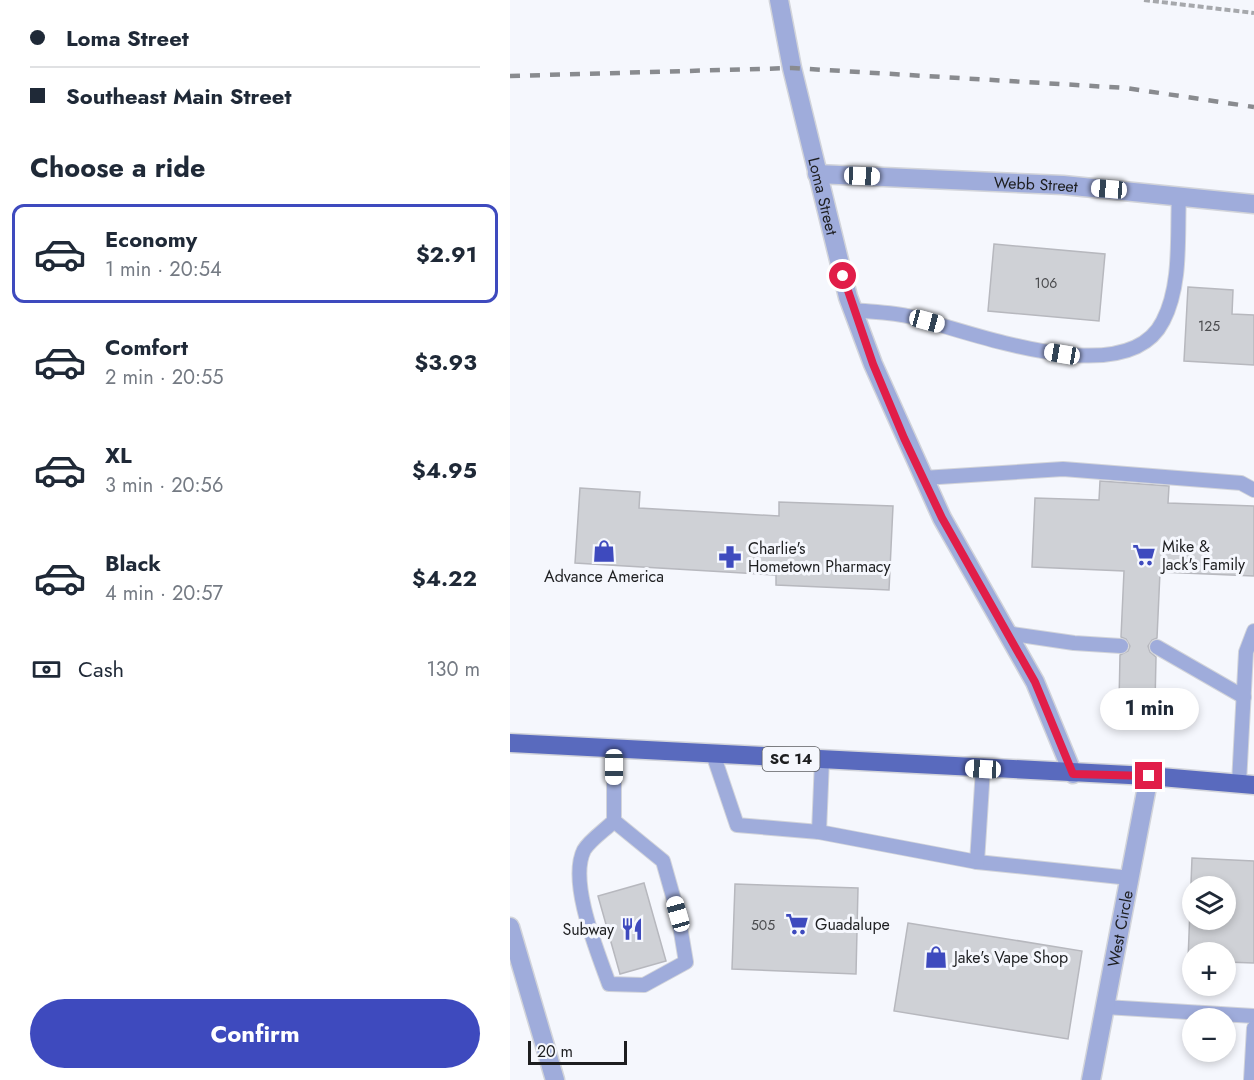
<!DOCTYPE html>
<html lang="en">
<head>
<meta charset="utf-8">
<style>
	:root { --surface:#fff; --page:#f2f2f3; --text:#1f2937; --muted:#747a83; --line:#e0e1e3; --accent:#3e4abe }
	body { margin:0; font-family:Jost,sans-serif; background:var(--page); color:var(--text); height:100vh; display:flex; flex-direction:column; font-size:22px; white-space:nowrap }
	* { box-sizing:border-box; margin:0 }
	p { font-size:20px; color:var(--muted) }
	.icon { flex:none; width:33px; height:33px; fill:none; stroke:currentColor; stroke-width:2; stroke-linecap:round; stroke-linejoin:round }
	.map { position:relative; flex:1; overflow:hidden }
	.sheet { display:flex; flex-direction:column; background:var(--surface); width:510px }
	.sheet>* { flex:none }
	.banner { display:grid; align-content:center; height:132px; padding:0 30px; background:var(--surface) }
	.buttons { position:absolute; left:672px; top:876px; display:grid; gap:12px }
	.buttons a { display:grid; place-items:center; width:54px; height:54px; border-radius:50%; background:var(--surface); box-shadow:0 3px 9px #0003; font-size:30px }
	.scale { position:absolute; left:18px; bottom:15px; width:99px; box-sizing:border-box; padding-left:6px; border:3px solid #1d1e20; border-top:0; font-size:16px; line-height:21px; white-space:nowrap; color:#1d1e20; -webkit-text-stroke:4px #f5f7fd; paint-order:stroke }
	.end { position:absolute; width:27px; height:27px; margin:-14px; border:8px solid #e11d48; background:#fff; box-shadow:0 0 0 3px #fff }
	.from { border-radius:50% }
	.bubble { position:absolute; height:42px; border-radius:21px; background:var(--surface); box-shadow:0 3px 9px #0003; font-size:20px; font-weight:700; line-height:42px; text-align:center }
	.car { position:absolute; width:18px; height:36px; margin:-18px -9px; border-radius:8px; box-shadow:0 0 4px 2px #0007; background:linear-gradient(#fff 24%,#345 0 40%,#fff 0 76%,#345 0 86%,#fff 0) }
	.banner b { display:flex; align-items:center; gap:21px; height:57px; font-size:22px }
	.banner b+b { border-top:2px solid var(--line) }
	.banner i { width:15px; height:15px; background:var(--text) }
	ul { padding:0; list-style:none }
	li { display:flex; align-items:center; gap:18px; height:99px; margin:0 12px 9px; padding:0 18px; border:3px solid transparent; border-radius:12px }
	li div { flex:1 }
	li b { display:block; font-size:22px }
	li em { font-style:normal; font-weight:700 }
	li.on { border-color:var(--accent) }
	li>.icon { width:54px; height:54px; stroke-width:1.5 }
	h2 { padding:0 30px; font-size:27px; line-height:72px }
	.pay { display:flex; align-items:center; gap:15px; height:66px; padding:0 30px; font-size:22px }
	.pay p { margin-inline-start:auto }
	.cta { display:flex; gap:12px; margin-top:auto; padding:12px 30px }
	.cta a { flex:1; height:69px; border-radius:36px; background:var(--accent); color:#fff; font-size:24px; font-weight:700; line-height:69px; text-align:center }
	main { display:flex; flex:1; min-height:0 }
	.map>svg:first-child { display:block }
	.building { fill:#cfd1d6; stroke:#b7b8be; stroke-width:1.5; fill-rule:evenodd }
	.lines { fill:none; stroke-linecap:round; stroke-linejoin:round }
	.lane-casing { stroke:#d2d4da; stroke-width:16 }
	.street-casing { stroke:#d2d4da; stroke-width:21 }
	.primary-casing { stroke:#d2d4da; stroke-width:21 }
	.path { stroke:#a6a8ac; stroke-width:4; stroke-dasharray:6 3; stroke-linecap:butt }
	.lane { stroke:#9facdb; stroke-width:14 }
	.street { stroke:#9facdb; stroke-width:18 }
	.primary { stroke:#596abe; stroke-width:18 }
	.rail { stroke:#898b8f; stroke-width:4.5; stroke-dasharray:10 10; stroke-linecap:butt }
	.route { stroke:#e11d48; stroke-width:8 }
	.labels { text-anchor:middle; stroke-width:6; stroke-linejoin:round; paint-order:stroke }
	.number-label { font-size:14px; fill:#4a4b4e }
	.shield { fill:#f5f7fd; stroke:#5e5f62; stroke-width:1.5 }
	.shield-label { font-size:15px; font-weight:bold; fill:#1d1e20 }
	.street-label { font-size:16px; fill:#1d1e20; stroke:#f5f7fd }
	.poi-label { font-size:16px; fill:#1d1e20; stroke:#f5f7fd; text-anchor:start }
</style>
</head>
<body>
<main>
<section class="sheet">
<div class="banner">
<b><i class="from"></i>Loma Street</b>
<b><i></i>Southeast Main Street</b>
</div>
<h2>Choose a ride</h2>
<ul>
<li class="on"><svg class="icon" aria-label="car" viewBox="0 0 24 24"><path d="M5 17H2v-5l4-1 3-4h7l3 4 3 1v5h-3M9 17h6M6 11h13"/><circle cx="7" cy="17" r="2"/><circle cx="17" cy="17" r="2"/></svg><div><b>Economy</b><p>1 min · 20:54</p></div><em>$2.91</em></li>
<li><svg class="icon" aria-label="car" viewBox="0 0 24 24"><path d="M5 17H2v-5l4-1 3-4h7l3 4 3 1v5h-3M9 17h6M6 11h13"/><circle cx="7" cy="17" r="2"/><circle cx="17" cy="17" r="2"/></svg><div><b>Comfort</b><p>2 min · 20:55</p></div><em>$3.93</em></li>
<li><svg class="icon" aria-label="car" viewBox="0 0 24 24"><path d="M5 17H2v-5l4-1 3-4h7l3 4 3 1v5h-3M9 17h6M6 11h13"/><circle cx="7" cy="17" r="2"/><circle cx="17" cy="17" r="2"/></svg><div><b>XL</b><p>3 min · 20:56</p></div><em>$4.95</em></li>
<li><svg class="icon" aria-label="car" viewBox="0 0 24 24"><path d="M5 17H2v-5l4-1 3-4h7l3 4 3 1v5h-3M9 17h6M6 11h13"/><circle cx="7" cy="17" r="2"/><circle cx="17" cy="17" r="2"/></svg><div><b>Black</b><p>4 min · 20:57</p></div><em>$4.22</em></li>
</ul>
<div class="pay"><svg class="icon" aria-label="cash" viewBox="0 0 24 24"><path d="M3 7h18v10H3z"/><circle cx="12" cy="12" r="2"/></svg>Cash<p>130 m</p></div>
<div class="cta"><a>Confirm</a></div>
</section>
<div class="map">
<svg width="744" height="1080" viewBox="0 0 744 1080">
	<rect width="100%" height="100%" fill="#f5f7fd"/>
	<g class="building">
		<polygon points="484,244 595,254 589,321 478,311"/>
		<polygon points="678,287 723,290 722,314 744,315 744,365 674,361"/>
		<polygon points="590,481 659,486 658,503 744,506 744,576 650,572 647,638 642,640 638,646 640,652 646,657 645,704 609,703 610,655 618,651 620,646 616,639 611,637 614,571 522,567 525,498 589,500"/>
		<polygon points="70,488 130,492 129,508 269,516 269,502 383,506 379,590 266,585 266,575 65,563"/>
		<path d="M682,858L744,861V963L716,962V952H682V960H678ZM682,886H716V920H682Z"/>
		<polygon points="134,883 156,961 110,974 88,896"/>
		<polygon points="225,884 348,888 346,974 222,969"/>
		<polygon points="398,923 572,951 558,1039 384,1011"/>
	</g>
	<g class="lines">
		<g class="lane-casing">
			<g id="lane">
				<path d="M343,310C362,312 383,312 402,317C459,331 617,394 653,321C672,285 667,235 669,195"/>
				<polyline points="413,478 553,469 731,483 744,490"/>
				<polyline points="496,633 564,643 611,646"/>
				<polyline points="647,647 734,697"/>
				<path d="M104,749V821C95,830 80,840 74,850C58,882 88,953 99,984L134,985L176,962L168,914L153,861L104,821"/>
				<polyline points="203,754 227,825 309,832 467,862 620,878"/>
				<polyline points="729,783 736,652 744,631"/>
				<polyline points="309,832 312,760"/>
				<polyline points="467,862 473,769"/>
				<polyline points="595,1007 744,1016"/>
				<polyline points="741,1080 744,1028"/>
			</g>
		</g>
		<g class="street-casing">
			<g id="street">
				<path id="s1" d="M269,0L282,68L338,297L363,364L432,518L525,682L563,774"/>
				<path id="s2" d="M307,174L553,185L744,204"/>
				<polyline points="0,927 45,1080"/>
				<path id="s3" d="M581,1080L639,776"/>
			</g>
		</g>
		<g class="primary-casing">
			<polyline id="primary" points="0,743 639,776 744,785"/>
		</g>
		<polyline class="path" points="634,0 744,13"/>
		<use href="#lane" class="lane"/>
		<use href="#street" class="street"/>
		<use href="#primary" class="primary"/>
		<polyline class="rail" points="0,76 282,68 616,88 744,107"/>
	</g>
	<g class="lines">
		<polyline class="route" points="333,276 363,364 394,438 432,518 525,682 563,774 639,776"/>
	</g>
	<defs>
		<g id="shop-bare" transform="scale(1.8)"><path d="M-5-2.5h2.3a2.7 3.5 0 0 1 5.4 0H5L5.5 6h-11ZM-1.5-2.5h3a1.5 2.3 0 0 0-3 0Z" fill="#3e4abe" stroke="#f5f7fd" stroke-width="2.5" paint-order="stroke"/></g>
		<g id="supermarket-bare" transform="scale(1.8)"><path d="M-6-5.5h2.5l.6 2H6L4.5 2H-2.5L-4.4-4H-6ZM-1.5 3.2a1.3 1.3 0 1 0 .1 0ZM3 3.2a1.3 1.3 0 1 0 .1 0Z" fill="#3e4abe" stroke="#f5f7fd" stroke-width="2.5" paint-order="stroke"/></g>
		<g id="pharmacy-bare" transform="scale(1.8)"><path d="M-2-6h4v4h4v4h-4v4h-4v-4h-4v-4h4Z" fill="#3e4abe" stroke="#f5f7fd" stroke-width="2.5" paint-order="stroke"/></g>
		<g id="restaurant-bare" transform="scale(1.8)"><path d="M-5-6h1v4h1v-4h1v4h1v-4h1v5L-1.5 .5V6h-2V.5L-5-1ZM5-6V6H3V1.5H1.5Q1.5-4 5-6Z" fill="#3e4abe" stroke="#f5f7fd" stroke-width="2.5" paint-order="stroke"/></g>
	</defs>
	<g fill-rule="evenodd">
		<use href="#shop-bare" x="94" y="551"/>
		<use href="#supermarket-bare" x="634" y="555"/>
		<use href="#pharmacy-bare" x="220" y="557"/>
		<use href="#supermarket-bare" x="287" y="924"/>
		<use href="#restaurant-bare" x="122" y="929"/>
		<use href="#shop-bare" x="426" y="957"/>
	</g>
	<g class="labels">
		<g class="number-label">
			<text x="536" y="288">106</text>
			<text x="699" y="331">125</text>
			<text x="253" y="930">505</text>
		</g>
		<rect class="shield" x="252.5" y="747" width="57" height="24" rx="4.5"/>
		<g class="shield-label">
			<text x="281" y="764">SC 14</text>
		</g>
		<g class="street-label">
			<text dy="6" stroke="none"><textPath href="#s2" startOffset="219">Webb Street</textPath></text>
			<text dy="6" stroke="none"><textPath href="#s1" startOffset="201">Loma Street</textPath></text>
			<text dy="6" stroke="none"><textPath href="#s3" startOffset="154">West Circle</textPath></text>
		</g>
		<g class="poi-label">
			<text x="652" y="552">Mike &amp;<tspan x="652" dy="18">Jack's Family</tspan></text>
			<text x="238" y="554">Charlie's<tspan x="238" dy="18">Hometown Pharmacy</tspan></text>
			<text x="94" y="582" text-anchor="middle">Advance America</text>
			<text x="305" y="930">Guadalupe</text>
			<text x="104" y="935" text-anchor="end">Subway</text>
			<text x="444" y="963">Jake's Vape Shop</text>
		</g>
	</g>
</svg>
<div class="buttons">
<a><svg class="icon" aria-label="layers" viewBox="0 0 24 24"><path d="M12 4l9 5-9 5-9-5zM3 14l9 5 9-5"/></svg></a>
<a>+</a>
<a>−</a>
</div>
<div class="scale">20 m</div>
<i class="end from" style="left:333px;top:276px"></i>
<i class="end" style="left:639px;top:776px"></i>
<div class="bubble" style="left:590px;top:688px;width:99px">1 min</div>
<i class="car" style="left:352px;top:176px;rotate:92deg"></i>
<i class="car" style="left:599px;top:189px;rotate:275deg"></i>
<i class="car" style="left:417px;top:321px;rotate:105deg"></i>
<i class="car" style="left:552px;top:354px;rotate:280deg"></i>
<i class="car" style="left:104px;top:767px;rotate:180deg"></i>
<i class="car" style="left:473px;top:769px;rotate:273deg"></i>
<i class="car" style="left:168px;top:914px;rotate:344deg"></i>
</div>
</main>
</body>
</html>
